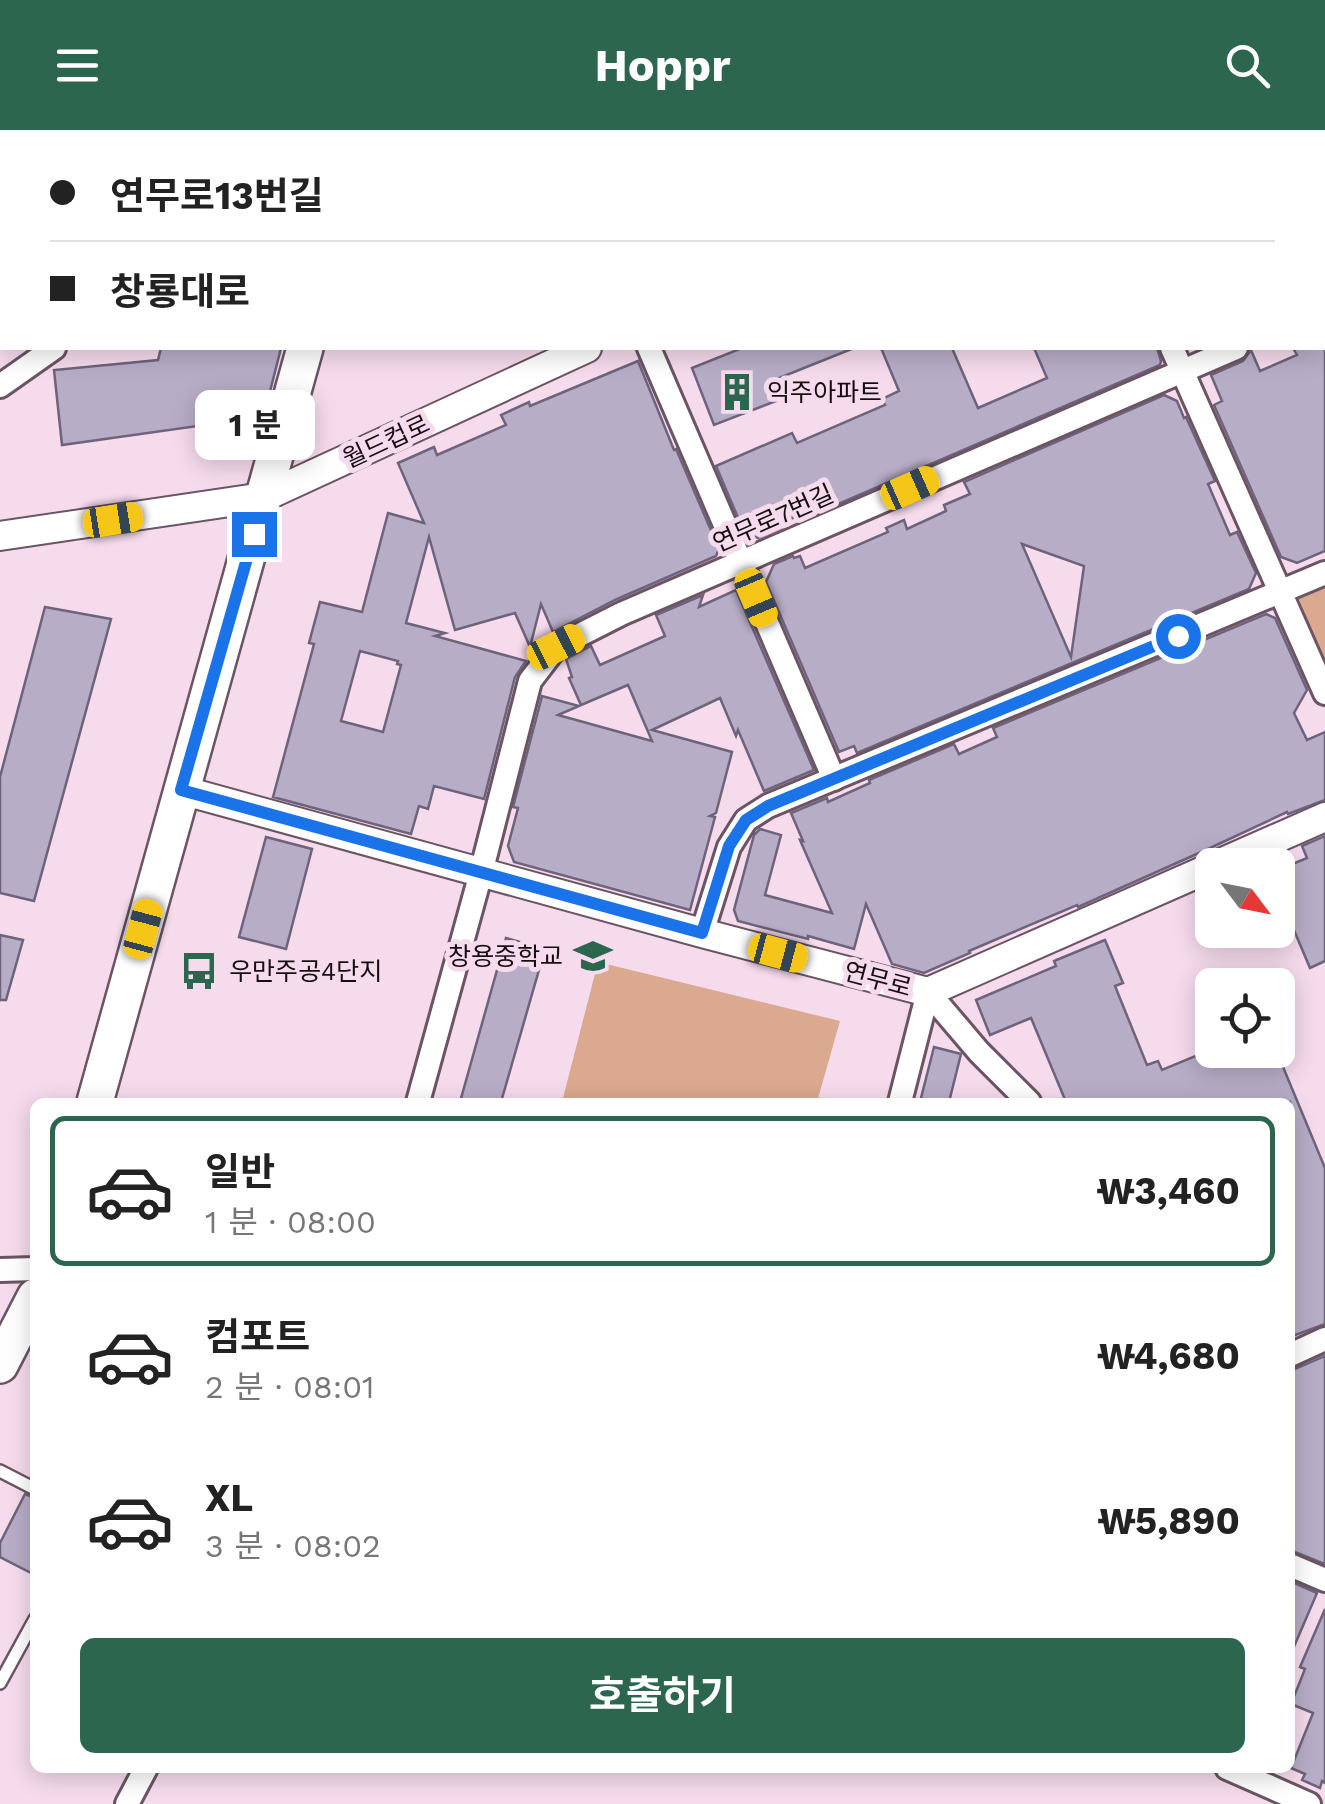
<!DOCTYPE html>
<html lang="ko">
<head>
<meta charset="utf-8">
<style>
	:root { --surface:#fff; --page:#f6f6f6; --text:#222; --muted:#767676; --line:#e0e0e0; --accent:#2c664f }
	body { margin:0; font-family:"Work Sans","Noto Sans KR",sans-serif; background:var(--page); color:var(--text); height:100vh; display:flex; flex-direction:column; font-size:38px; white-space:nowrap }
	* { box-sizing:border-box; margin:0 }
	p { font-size:32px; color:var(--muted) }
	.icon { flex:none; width:55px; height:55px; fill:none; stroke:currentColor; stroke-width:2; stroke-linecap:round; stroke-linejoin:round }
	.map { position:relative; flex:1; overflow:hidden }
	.side { position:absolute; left:30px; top:968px; width:1265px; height:675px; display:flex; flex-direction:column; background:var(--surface); border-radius:15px; box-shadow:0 5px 25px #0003 }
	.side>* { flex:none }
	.guide { position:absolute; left:0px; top:0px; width:1325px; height:220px; box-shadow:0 5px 25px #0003; display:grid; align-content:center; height:220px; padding:0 50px; background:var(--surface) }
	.needle { width:65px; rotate:122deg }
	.buttons { position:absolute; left:1195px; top:718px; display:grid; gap:20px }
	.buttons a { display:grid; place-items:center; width:100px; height:100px; border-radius:15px; background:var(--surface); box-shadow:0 5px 25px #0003; font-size:50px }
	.end { position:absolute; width:45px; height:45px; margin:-22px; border:12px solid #1a73e8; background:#fff; box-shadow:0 0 0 5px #fff }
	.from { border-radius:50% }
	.bubble { position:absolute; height:70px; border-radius:15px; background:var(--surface); box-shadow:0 5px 25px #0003; font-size:32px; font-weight:700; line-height:70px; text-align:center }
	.car { position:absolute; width:30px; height:60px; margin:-30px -15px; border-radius:12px; box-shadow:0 0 8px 2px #0007; background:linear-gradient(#f5c518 24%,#345 0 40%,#f5c518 0 76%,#345 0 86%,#f5c518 0) }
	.guide b { display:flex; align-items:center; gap:35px; height:95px; font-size:38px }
	.guide b+b { border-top:2px solid var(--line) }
	.guide i { width:25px; height:25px; background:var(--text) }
	ul { padding:18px 0 0; list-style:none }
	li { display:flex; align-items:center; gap:30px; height:150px; margin:0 20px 15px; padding:0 30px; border:5px solid transparent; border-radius:15px }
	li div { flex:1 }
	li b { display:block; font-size:38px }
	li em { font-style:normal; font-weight:700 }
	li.current { border-color:var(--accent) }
	li>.icon { width:90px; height:90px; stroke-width:1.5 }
	.action { display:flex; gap:20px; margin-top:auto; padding:20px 50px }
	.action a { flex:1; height:115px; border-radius:15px; background:var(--accent); color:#fff; font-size:40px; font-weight:700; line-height:115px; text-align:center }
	header { display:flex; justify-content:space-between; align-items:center; height:130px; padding:0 50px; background:var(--accent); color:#fff; font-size:45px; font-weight:700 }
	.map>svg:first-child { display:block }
	.green { fill:#daa990 }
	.building { fill:#b8adc7; stroke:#6d637b; stroke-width:2.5; fill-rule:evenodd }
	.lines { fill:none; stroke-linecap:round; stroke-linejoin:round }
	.service-casing { stroke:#6b5463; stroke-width:16 }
	.minor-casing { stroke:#6b5463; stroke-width:28 }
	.tertiary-casing { stroke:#6b5463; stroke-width:32 }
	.primary-casing { stroke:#6b5463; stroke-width:40 }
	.service { stroke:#fff; stroke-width:11 }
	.minor { stroke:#fff; stroke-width:22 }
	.tertiary { stroke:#fff; stroke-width:28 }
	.primary { stroke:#fff; stroke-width:35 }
	.route { stroke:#1a73e8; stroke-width:12 }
	.labels { text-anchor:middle; stroke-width:10; stroke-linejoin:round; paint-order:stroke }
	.poi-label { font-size:25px; fill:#160d13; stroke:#f6dbed; text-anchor:start }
	.street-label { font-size:25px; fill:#160d13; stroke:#f6dbed }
</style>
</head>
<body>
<header><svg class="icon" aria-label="menu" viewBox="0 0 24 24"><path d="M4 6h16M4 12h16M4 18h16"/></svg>Hoppr<svg class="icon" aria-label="search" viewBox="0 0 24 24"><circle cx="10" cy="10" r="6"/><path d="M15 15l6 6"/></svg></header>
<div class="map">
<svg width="1325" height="1674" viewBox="0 0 1325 1674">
	<rect width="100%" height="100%" fill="#f6dbed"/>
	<g class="green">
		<polygon points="1325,450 1325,537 1297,464"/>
		<polygon points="598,832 840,891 817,972 562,972"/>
	</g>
	<g class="building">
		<polygon points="1325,212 1325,421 1297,433 1281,427 1214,275 1222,271 1211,245 1243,231 1251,220 1260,241 1297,225 1293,218 1322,218 1322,213"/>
		<polygon points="161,218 281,218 264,285 205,271 198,296 62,315 54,240 158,230"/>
		<polygon points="742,218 854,218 769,252 776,271 714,295 692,238"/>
		<polygon points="881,218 952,218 978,278 1047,248 1034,218 1157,218 1161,231 1160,235 836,375 834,370 779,394 781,398 758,408 745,404 716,336 792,303 797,313 885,275 882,269 899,261"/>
		<path d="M638,231L674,320L676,319L719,419L716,426L615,470L553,502L541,474L530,517L515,483L455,500L429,407L406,493L445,503L435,506L526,531L515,547L484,669L434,656L428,679L419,676L411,704L273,667L314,514L309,513L320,472L362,482L388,383L424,393L398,333L434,317L437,325L506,295L501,285L529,272L530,276ZM360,521L398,531L397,534L401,535L383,602L341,591Z"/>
		<path d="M1164,265L1177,271L1184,288L1186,287L1215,351L1208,354L1230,405L1237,402L1256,443L1249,459L857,623L854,616L839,622L766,452L774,434L793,426L794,428L800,426L805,438L888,402L886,398L904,390L907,399L946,381L944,375L970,364L964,352ZM1022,414L1084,436L1071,527Z"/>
		<polygon points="736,460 814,640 764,661 738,600 736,606 720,568 652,600 732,622 716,683 710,686 715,687 690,780 514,732 508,716 518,678 513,677 542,566 579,576 558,585 652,611 628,555 581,575 569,548 572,547 566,529 591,516 600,535 665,506 656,485 703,465 699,477"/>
		<polygon points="45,477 111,489 34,771 0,763 0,647"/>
		<polygon points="1266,484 1275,488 1307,560 1294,583 1307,610 1325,602 1325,670 1288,684 1287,682 1208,719 1078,777 1077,775 969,821 970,823 924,843 892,834 866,774 854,819 808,806 808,809 738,791 734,780 754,705 760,699 781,705 765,765 832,783 800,710 803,711 791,683 827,668 828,672 870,653 869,650 954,614 959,624 997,607 993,598"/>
		<polygon points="1325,706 1325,831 1310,838 1285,779 1278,783 1278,740 1307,728 1302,716"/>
		<polygon points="266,707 312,719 286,819 239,807"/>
		<polygon points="0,805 23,810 6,870 0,870"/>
		<polygon points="506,808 545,819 501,972 460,972"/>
		<polygon points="1105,810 1123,853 1115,856 1147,935 1158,931 1162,940 1210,920 1276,920 1325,1038 1325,1194 1290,1207 1290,972 1066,972 1031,888 990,905 976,870 1056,836 1054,831"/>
		<polygon points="934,917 961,924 949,972 920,972"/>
		<polygon points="1325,1226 1325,1434 1290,1420 1290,1241"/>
		<polygon points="25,1364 35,1368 35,1445 0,1427 0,1413"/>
		<polygon points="1290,1451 1317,1463 1290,1526"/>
		<polygon points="1325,1479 1325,1653 1322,1651 1320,1658 1302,1650 1305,1644 1291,1638 1313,1583 1291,1574 1305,1539 1300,1537"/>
	</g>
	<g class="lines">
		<g class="service-casing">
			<g id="service">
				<polyline points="0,1341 35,1359"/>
				<polyline points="0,1553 35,1489"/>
			</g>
		</g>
		<g class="minor-casing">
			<g id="minor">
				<polyline points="688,2 688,0"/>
				<polyline points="1322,182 1325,181"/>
				<polyline points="649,218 834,649"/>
				<polyline points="1172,218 1325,563"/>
				<polyline points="0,256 54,218"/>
				<polyline points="702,803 729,717 746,690 768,676 1325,443"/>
				<polyline points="928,862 979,922 1029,972"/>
				<polyline points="418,972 481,743 530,551 556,517 621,484 1236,218"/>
				<polyline points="900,972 928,862"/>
				<polyline points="0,1140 35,1139"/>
				<polyline points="1290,1225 1325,1209"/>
				<polyline points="1290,1435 1325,1450"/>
				<polyline points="1227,1638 1309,1674"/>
				<polyline points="127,1674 146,1638"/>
			</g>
		</g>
		<g class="tertiary-casing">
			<g id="tertiary">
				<polyline points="1071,2 1076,0"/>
				<polyline points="0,406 264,367 587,218"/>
				<polyline points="181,660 702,803 928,862 1212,737"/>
				<polyline points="1216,735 1325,687"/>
			</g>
		</g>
		<g class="primary-casing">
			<g id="primary">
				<polyline points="369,2 370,0"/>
				<polyline points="95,972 305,218"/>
				<polyline points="0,1235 35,1167"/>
			</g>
		</g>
		<use href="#service" class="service"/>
		<use href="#minor" class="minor"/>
		<use href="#tertiary" class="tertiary"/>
		<use href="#primary" class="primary"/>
	</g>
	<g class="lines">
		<polyline class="route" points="254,404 181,660 702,803 729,716 746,690 768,676 1178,506"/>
	</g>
	<defs>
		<g id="building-bare" transform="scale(3)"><path d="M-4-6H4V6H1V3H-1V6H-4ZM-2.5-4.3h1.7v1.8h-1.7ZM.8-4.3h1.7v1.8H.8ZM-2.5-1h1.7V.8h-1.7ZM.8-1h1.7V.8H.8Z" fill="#2c664f" stroke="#f6dbed" stroke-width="2.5" paint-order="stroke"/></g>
		<g id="school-bare" transform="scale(3)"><path d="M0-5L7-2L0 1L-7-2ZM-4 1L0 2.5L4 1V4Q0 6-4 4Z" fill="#2c664f" stroke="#f6dbed" stroke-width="2.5" paint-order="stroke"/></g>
		<g id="bus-bare" transform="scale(3)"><path d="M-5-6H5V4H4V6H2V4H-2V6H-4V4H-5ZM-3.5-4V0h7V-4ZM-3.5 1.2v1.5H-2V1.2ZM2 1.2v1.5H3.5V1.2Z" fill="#2c664f" stroke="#f6dbed" stroke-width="2.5" paint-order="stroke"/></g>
	</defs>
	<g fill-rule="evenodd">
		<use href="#building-bare" x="737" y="262"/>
		<use href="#school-bare" x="593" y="826"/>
		<use href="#bus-bare" x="199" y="841"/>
	</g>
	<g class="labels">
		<g class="poi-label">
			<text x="767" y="271">익주아파트</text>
			<text x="563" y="835" text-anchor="end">창용중학교</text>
			<text x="229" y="850">우만주공4단지</text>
		</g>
		<g class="street-label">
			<text transform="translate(386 311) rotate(-25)" y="9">월드컵로</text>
			<text transform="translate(773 388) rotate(-24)" y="9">연무로7번길</text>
			<text transform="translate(878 849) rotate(15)" y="9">연무로</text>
		</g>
	</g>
</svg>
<div class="buttons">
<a><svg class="needle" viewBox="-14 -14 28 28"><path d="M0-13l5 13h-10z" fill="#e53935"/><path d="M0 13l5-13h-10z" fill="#767676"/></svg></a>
<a><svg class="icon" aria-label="locate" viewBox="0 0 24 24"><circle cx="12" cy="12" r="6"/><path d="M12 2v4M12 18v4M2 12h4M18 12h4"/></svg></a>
</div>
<i class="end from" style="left:1178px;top:506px"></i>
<i class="end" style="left:254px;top:404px"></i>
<div class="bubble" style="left:195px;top:260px;width:120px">1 분</div>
<i class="car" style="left:910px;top:358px;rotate:66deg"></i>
<i class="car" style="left:113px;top:390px;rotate:81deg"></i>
<i class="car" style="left:756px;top:468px;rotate:157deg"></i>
<i class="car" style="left:556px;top:517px;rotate:63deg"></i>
<i class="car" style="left:143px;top:799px;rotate:15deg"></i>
<i class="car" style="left:778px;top:823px;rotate:105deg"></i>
<div class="guide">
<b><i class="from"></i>연무로13번길</b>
<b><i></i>창룡대로</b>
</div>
<section class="side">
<ul>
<li class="current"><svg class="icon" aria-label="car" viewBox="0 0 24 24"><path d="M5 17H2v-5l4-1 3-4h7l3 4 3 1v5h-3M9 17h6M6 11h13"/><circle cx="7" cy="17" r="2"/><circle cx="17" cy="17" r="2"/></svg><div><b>일반</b><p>1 분 · 08:00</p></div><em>₩3,460</em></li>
<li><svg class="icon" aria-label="car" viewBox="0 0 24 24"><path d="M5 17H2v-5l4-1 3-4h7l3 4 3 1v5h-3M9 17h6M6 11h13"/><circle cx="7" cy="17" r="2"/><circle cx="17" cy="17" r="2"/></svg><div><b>컴포트</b><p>2 분 · 08:01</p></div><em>₩4,680</em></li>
<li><svg class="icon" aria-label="car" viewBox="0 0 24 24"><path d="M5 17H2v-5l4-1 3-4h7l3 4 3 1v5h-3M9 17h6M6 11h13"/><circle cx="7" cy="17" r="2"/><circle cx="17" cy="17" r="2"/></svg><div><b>XL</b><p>3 분 · 08:02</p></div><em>₩5,890</em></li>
</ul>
<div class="action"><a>호출하기</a></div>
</section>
</div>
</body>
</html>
